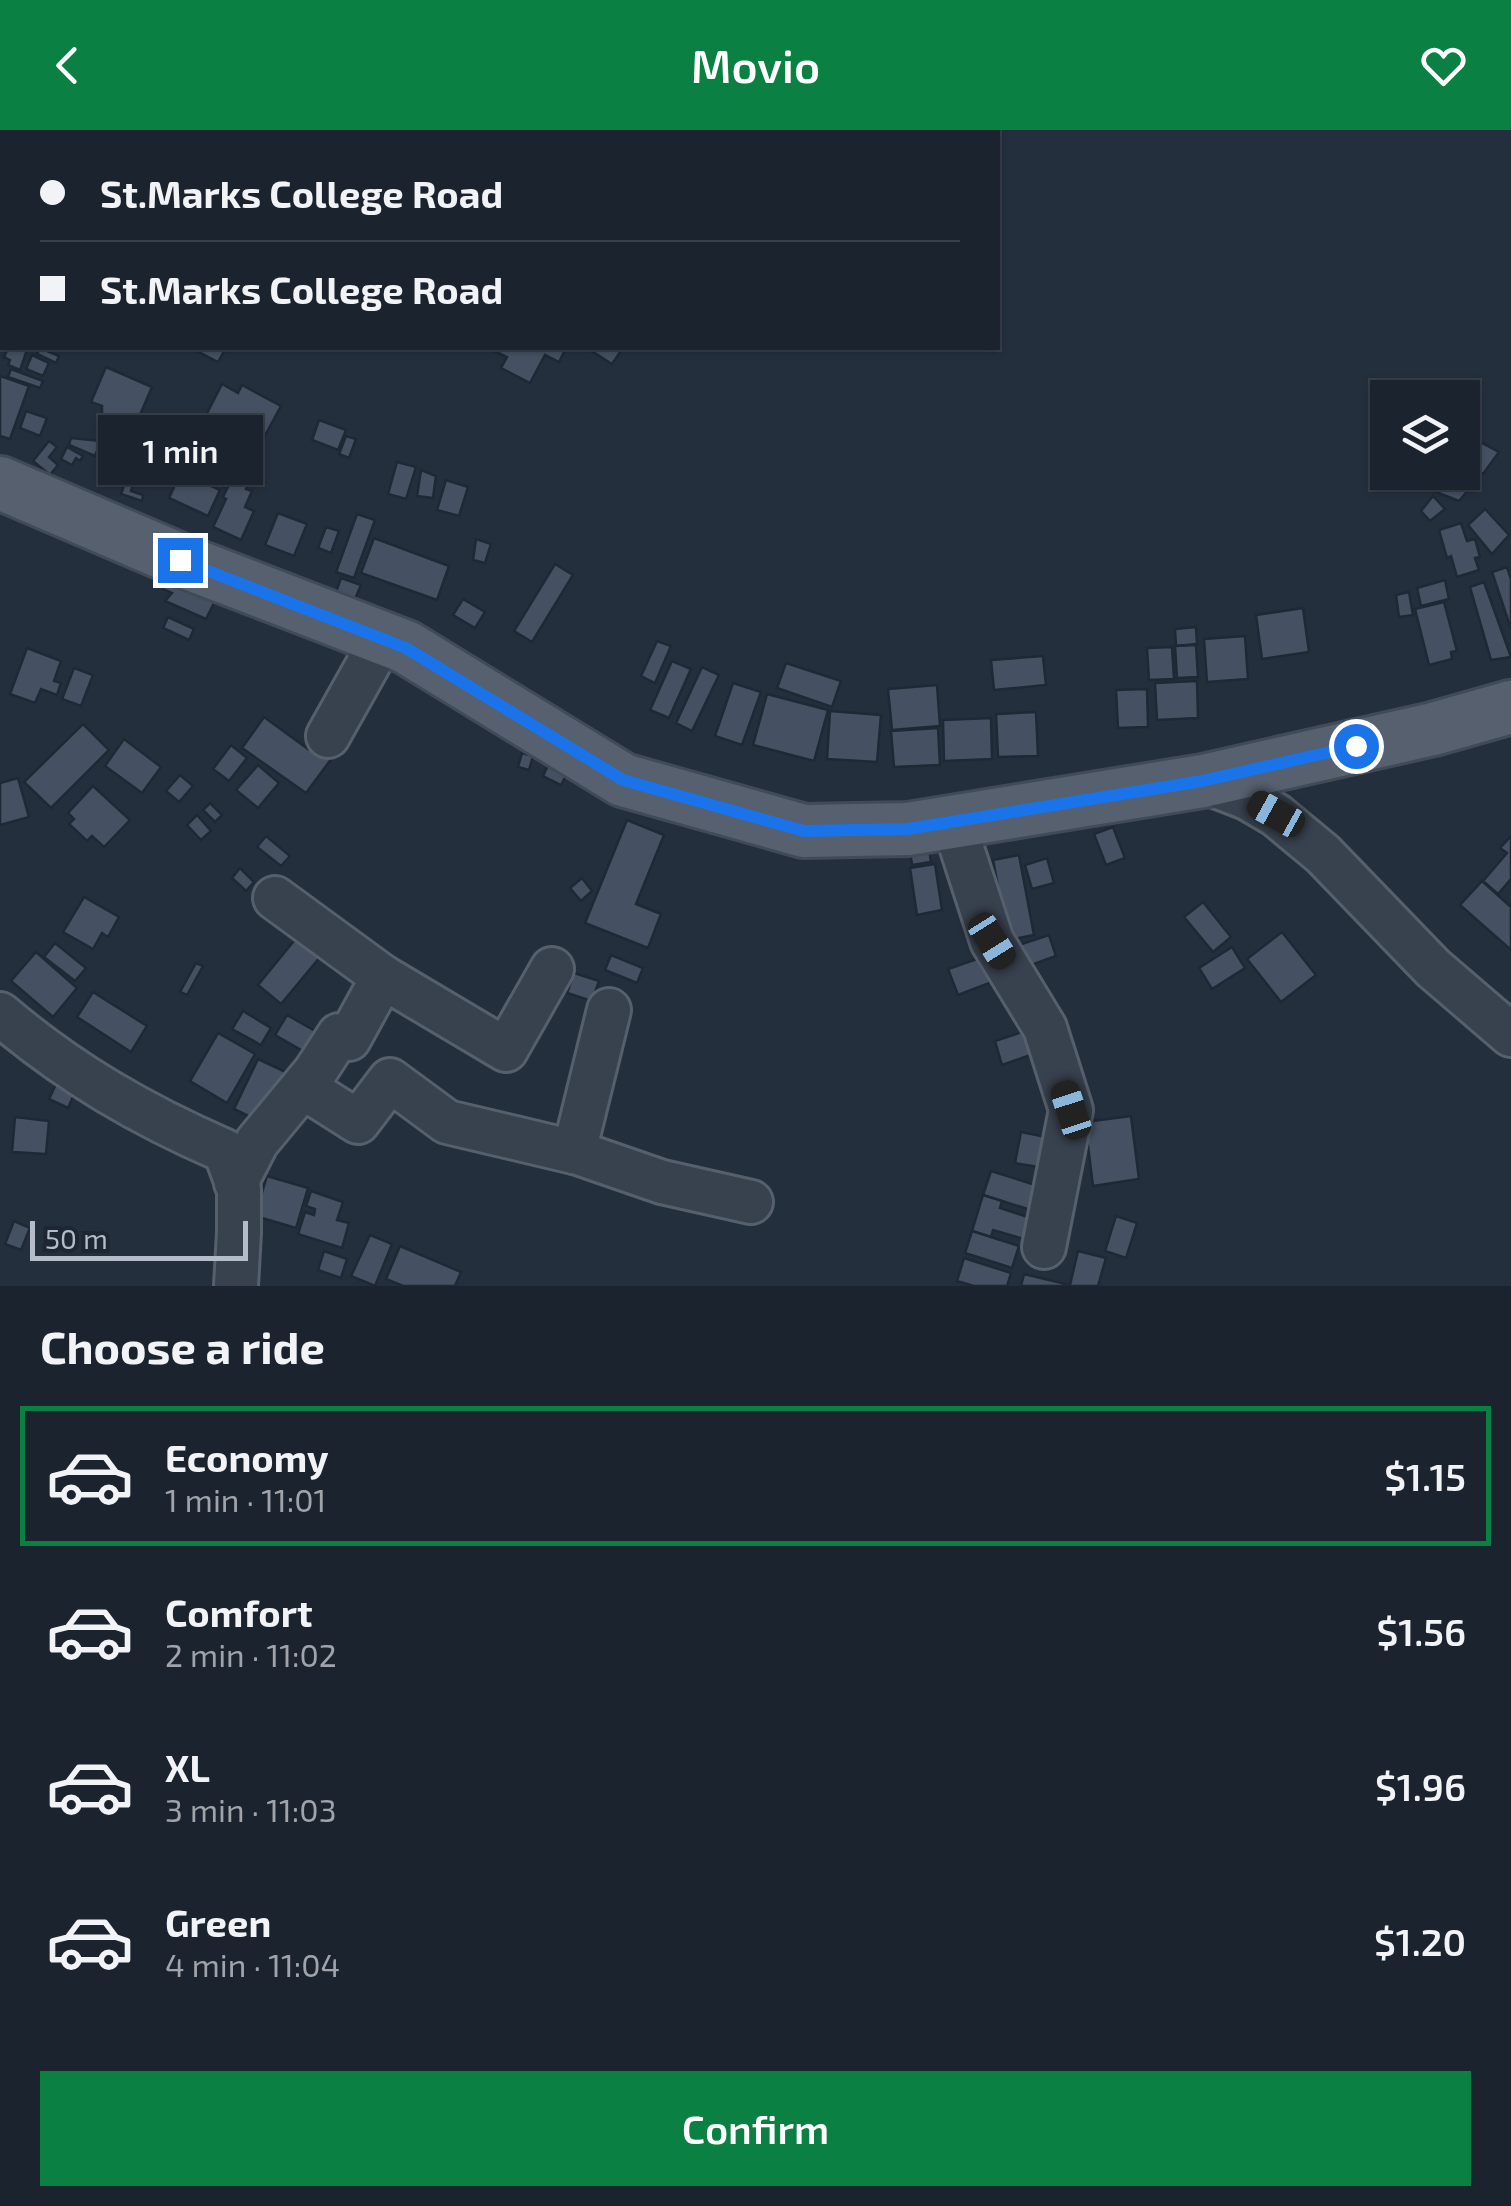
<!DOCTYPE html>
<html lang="en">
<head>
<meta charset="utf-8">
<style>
	:root { --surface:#1b232e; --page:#242b36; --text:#f1f3f6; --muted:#a0a4aa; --line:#39404a; --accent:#0b8043 }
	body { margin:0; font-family:"Exo 2",sans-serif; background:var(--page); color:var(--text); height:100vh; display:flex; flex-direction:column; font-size:38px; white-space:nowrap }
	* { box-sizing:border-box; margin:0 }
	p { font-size:32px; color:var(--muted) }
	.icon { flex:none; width:55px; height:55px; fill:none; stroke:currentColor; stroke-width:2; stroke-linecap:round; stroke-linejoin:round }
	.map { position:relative; height:1156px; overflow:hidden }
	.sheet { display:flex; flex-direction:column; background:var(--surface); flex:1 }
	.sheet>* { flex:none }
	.guide { position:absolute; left:0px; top:0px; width:1000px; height:220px; box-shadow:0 2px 8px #0004,0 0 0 2px var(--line); display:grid; align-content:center; height:220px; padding:0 40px; background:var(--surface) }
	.fabs { position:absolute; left:1370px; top:250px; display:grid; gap:20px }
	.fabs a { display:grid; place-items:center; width:110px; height:110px; border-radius:0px; background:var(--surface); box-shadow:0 2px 8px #0004,0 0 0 2px var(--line); font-size:50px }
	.scale { position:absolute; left:30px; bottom:25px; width:218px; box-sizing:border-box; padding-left:10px; border:5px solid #b4bcc9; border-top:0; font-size:28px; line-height:35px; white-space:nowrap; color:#b4bcc9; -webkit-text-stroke:8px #1d2633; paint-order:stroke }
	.end { position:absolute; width:45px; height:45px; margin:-22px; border:12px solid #1a73e8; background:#fff; box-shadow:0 0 0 5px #fff }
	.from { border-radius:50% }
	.bubble { position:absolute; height:70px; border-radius:0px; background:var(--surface); box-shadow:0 2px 8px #0004,0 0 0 2px var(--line); font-size:32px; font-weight:600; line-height:70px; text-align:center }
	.car { position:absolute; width:30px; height:60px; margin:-30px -15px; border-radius:12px; box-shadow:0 0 8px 2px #0007; background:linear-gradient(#222 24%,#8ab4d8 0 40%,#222 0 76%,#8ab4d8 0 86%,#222 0) }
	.guide b { display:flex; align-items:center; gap:35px; height:95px; font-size:38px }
	.guide b+b { border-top:2px solid var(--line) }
	.guide i { width:25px; height:25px; background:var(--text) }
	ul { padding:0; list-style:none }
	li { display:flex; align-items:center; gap:30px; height:140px; margin:0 20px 15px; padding:0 20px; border:5px solid transparent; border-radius:0px }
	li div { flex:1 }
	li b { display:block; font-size:38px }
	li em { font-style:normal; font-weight:600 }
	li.selected { border-color:var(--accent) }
	li>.icon { width:90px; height:90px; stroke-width:1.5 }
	h2 { padding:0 40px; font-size:45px; line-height:120px }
	.primary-button { display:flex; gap:20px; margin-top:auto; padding:20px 40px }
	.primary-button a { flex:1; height:115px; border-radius:0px; background:var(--accent); color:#fff; font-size:40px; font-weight:600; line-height:115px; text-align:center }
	header { display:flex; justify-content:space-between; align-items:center; height:130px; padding:0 40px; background:var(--accent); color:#fff; font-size:45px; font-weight:600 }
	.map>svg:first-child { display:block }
	.building { fill:#455162; stroke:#1f2835; stroke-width:2.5 }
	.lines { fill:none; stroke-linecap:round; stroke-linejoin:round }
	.minor-casing { stroke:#565f6c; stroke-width:48 }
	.major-casing { stroke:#414a57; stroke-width:58 }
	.minor { stroke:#38414e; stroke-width:42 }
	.major { stroke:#56606e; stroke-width:52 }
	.route { stroke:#1a73e8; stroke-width:12 }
</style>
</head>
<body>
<header><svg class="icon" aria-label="back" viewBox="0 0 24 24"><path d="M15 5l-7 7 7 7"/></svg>Movio<svg class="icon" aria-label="heart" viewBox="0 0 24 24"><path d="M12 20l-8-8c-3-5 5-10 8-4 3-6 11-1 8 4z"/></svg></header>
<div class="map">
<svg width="1511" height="1156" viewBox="0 0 1511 1156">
	<rect width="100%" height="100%" fill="#242f3e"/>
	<g class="building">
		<polygon points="73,0 153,0 151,2 74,2"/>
		<polygon points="8,218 27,220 20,240 8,235 10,230 4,227"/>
		<polygon points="40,218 59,226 56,233 37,224"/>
		<polygon points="193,218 226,218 218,232 193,219"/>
		<polygon points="494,218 566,218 559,232 545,225 530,253 501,238 507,227 492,220"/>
		<polygon points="587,218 623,218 612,234"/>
		<polygon points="32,225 49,233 43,246 26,239"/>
		<polygon points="106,237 152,257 136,294 129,291 124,301 102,292 102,276 91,272"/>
		<polygon points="11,239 43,251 40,258 8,247"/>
		<polygon points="0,246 29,256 10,309 0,306"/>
		<polygon points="222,254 238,263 242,255 281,276 256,322 202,293"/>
		<polygon points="26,281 47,288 40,306 20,298"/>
		<polygon points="319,290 346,300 338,320 312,310"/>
		<polygon points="200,301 217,309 201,345 183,337"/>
		<polygon points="346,306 356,309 349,328 339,324"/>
		<polygon points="71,308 101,311 95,326 69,315"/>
		<polygon points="49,311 57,317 49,327 58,335 50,345 33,331"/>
		<polygon points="1480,312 1499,322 1483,344 1462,330"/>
		<polygon points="228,314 244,323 224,357 209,349"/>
		<polygon points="67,317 83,326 80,331 76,328 72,335 61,329"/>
		<polygon points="397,332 416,337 406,369 388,364"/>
		<polygon points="1462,337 1480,346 1459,371 1436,362 1452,342 1462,342"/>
		<polygon points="237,338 252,346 246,359 252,361 245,377 254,381 241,410 213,397 226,369 223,367"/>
		<polygon points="421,340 436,346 433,368 417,366"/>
		<polygon points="181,342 220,360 208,386 169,368"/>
		<polygon points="126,350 134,353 131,361 143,365 142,371 121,364"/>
		<polygon points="446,350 468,357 459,386 437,380"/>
		<polygon points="1433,366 1445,379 1430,391 1421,381"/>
		<polygon points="1485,379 1509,405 1492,424 1468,395"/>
		<polygon points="278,383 307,394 294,426 265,415"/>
		<polygon points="357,384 375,390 354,448 336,442"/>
		<polygon points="1461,393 1467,411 1475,409 1480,427 1475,428 1479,440 1457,447 1451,426 1447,428 1439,400"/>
		<polygon points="326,397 339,401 331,423 318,418"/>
		<polygon points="374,408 449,436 437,470 361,443"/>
		<polygon points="476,409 491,414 485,433 473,430"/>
		<polygon points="555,434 573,445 532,512 514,501"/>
		<polygon points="1507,437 1511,449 1511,499 1492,442"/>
		<polygon points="341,448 361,455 355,469 336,462"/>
		<polygon points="167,450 215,471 206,489 165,471 172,463 163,459"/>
		<polygon points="1445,450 1449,469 1421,476 1417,458"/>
		<polygon points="1484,452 1511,527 1491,530 1470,457"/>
		<polygon points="1409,462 1413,485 1399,487 1396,465"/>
		<polygon points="463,469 485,482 475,498 453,485"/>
		<polygon points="1444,472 1457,521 1451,522 1452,529 1429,535 1415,479"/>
		<polygon points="1303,478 1309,522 1262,529 1256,485"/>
		<polygon points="168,487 194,499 189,510 163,498"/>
		<polygon points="1196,497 1197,514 1176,516 1175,499"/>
		<polygon points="1245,506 1248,549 1207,552 1204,509"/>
		<polygon points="657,511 671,516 655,553 641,546"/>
		<polygon points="1196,515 1198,547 1177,548 1175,516"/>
		<polygon points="1172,517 1174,549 1149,550 1147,518"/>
		<polygon points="27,518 61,531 54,551 61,553 57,565 41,559 35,573 10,564"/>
		<polygon points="1043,526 1046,555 994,560 991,530"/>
		<polygon points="672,531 691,539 669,588 650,580"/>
		<polygon points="786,533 841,551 832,577 777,558"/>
		<polygon points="702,537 719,545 692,601 676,593"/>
		<polygon points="74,538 93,545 81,576 62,569"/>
		<polygon points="1197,551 1198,588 1157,590 1155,553"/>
		<polygon points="733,553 761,562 742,615 715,606"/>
		<polygon points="937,555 940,596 892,600 888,559"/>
		<polygon points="1147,559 1148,597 1118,598 1116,560"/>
		<polygon points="767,564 828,580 814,631 753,615"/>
		<polygon points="830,581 881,585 877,632 827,629"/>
		<polygon points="1036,582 1038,626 998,627 996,584"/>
		<polygon points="264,587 308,619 312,614 332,628 306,663 242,618"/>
		<polygon points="991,588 992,629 944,631 943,590"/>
		<polygon points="83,594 109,620 51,678 24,652"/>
		<polygon points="938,598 940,635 894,637 891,601"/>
		<polygon points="124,609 161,637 142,663 105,636"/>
		<polygon points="231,615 247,628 229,651 213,639"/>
		<polygon points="522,623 533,626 529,640 518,637"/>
		<polygon points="553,624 572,634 561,655 543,646"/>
		<polygon points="258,635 279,653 258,678 236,660"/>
		<polygon points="180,645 193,656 179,672 166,661"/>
		<polygon points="18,648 29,687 0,695 0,653"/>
		<polygon points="93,656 130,690 104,717 92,706 87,711 69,694 74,689 68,683"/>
		<polygon points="210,673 222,685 215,692 203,680"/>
		<polygon points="197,685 211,701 201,710 187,695"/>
		<polygon points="627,690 664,705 636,774 661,784 648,818 585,793"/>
		<polygon points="1113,697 1125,728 1106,735 1094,704"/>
		<polygon points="927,705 931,732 912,735 908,708"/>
		<polygon points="266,706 290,726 281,736 257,717"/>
		<polygon points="1511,706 1511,749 1498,764 1483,751 1507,723 1500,718"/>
		<polygon points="1019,725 1034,805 1008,810 993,730"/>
		<polygon points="1047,728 1054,753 1032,759 1025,735"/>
		<polygon points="935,734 942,780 917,785 910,738"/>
		<polygon points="240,738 254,752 246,761 232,748"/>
		<polygon points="582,748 592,761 581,771 570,758"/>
		<polygon points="1482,751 1511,777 1511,820 1460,775"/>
		<polygon points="84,767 119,787 108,807 102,803 93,819 63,802"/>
		<polygon points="1203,772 1231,807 1213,822 1184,787"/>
		<polygon points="306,796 330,815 281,874 258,855"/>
		<polygon points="1282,802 1316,845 1281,872 1247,829"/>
		<polygon points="1049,805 1056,826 1020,839 1013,817"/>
		<polygon points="55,813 86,838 75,851 44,827"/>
		<polygon points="1232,817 1245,838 1212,859 1199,838"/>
		<polygon points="36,822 77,858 53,887 11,851"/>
		<polygon points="611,825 643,838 637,853 605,840"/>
		<polygon points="983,827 992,852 958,865 948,839"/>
		<polygon points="196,833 203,836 187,865 180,862"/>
		<polygon points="574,843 599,851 592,871 567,863"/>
		<polygon points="93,862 147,896 131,922 77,887"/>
		<polygon points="243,881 271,898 261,915 232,899"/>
		<polygon points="287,885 315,901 303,921 275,905"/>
		<polygon points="1034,898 1042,921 1002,935 995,911"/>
		<polygon points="218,903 255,924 227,973 190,951"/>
		<polygon points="258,929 290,944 265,994 234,979"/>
		<polygon points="57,952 76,960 68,978 49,969"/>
		<polygon points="1131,986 1139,1049 1093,1056 1085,992"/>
		<polygon points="15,987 49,991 46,1024 12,1022"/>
		<polygon points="1021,1002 1056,1009 1050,1039 1015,1033"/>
		<polygon points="991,1041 1042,1057 1034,1081 983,1065"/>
		<polygon points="267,1046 308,1058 296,1098 255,1086"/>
		<polygon points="311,1061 343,1072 337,1090 349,1093 342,1118 298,1104 305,1082 314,1085 315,1079 306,1076"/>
		<polygon points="983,1065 1002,1071 1000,1078 1034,1089 1027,1110 993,1100 991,1107 972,1101"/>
		<polygon points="1116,1086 1137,1093 1126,1128 1105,1121"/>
		<polygon points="14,1091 30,1098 21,1120 5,1114"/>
		<polygon points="972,1101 1019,1116 1012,1138 965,1123"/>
		<polygon points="370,1105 392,1114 375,1156 351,1146"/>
		<polygon points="400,1116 461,1142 455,1156 403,1156 386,1149"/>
		<polygon points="324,1121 347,1129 341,1148 318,1140"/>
		<polygon points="1078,1121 1106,1128 1098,1156 1021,1156 1024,1144 1070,1155"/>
		<polygon points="964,1128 1011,1143 1007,1156 974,1156 957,1151"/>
	</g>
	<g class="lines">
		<g class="minor-casing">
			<g id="minor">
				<polyline points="20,2 21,0"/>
				<polyline points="0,77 2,68"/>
				<polyline points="328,606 383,508"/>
				<polyline points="1203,651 1247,668 1276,685 1323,724 1433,838 1511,905"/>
				<polyline points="953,691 992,811 1045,898 1071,980 1044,1117"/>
				<polyline points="383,847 506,920 552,839"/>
				<path d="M0,884C69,943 142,985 225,1021L239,1059V1102L236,1156"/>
				<polyline points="303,957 358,992 390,950 447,992 578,1023 662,1052 751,1072"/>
				<polyline points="574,1022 609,880"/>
				<polyline points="236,1053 257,1012 315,942 339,905 349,909 383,847 275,768"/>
			</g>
		</g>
		<g class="major-casing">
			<polyline id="major" points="0,353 180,430 406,517 623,650 804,701 908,699 1203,651 1433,599 1511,577"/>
		</g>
		<use href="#minor" class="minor"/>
		<use href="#major" class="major"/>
	</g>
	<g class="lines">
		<polyline class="route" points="180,430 406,518 623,650 804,701 908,699 1202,651 1356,616"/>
	</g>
</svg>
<div class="fabs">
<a><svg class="icon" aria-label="layers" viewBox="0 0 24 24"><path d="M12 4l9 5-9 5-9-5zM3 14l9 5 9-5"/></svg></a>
</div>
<div class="scale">50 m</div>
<i class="end from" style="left:1356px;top:616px"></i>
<i class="end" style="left:180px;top:430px"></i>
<div class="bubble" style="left:98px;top:285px;width:165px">1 min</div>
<i class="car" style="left:1276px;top:684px;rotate:299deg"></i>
<i class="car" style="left:992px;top:811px;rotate:148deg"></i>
<i class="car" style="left:1071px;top:980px;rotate:342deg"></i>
<div class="guide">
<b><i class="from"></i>St.Marks College Road</b>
<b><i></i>St.Marks College Road</b>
</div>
</div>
<section class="sheet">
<h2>Choose a ride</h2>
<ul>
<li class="selected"><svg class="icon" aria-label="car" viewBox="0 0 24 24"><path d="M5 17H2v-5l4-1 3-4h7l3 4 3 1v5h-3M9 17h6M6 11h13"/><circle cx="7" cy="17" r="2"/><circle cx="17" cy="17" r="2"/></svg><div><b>Economy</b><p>1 min · 11:01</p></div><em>$1.15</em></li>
<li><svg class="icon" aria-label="car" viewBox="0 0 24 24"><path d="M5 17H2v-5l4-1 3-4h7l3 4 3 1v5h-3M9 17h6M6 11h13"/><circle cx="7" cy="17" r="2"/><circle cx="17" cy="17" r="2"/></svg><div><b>Comfort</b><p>2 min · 11:02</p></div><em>$1.56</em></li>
<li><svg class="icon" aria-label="car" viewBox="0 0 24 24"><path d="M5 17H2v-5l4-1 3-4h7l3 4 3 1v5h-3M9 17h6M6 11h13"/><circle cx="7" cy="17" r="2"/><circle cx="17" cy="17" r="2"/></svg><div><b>XL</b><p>3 min · 11:03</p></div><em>$1.96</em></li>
<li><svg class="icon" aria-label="car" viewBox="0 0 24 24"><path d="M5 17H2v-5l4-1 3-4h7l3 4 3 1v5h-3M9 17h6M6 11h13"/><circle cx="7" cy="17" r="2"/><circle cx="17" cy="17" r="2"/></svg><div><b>Green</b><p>4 min · 11:04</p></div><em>$1.20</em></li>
</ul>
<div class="primary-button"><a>Confirm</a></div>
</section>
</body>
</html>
